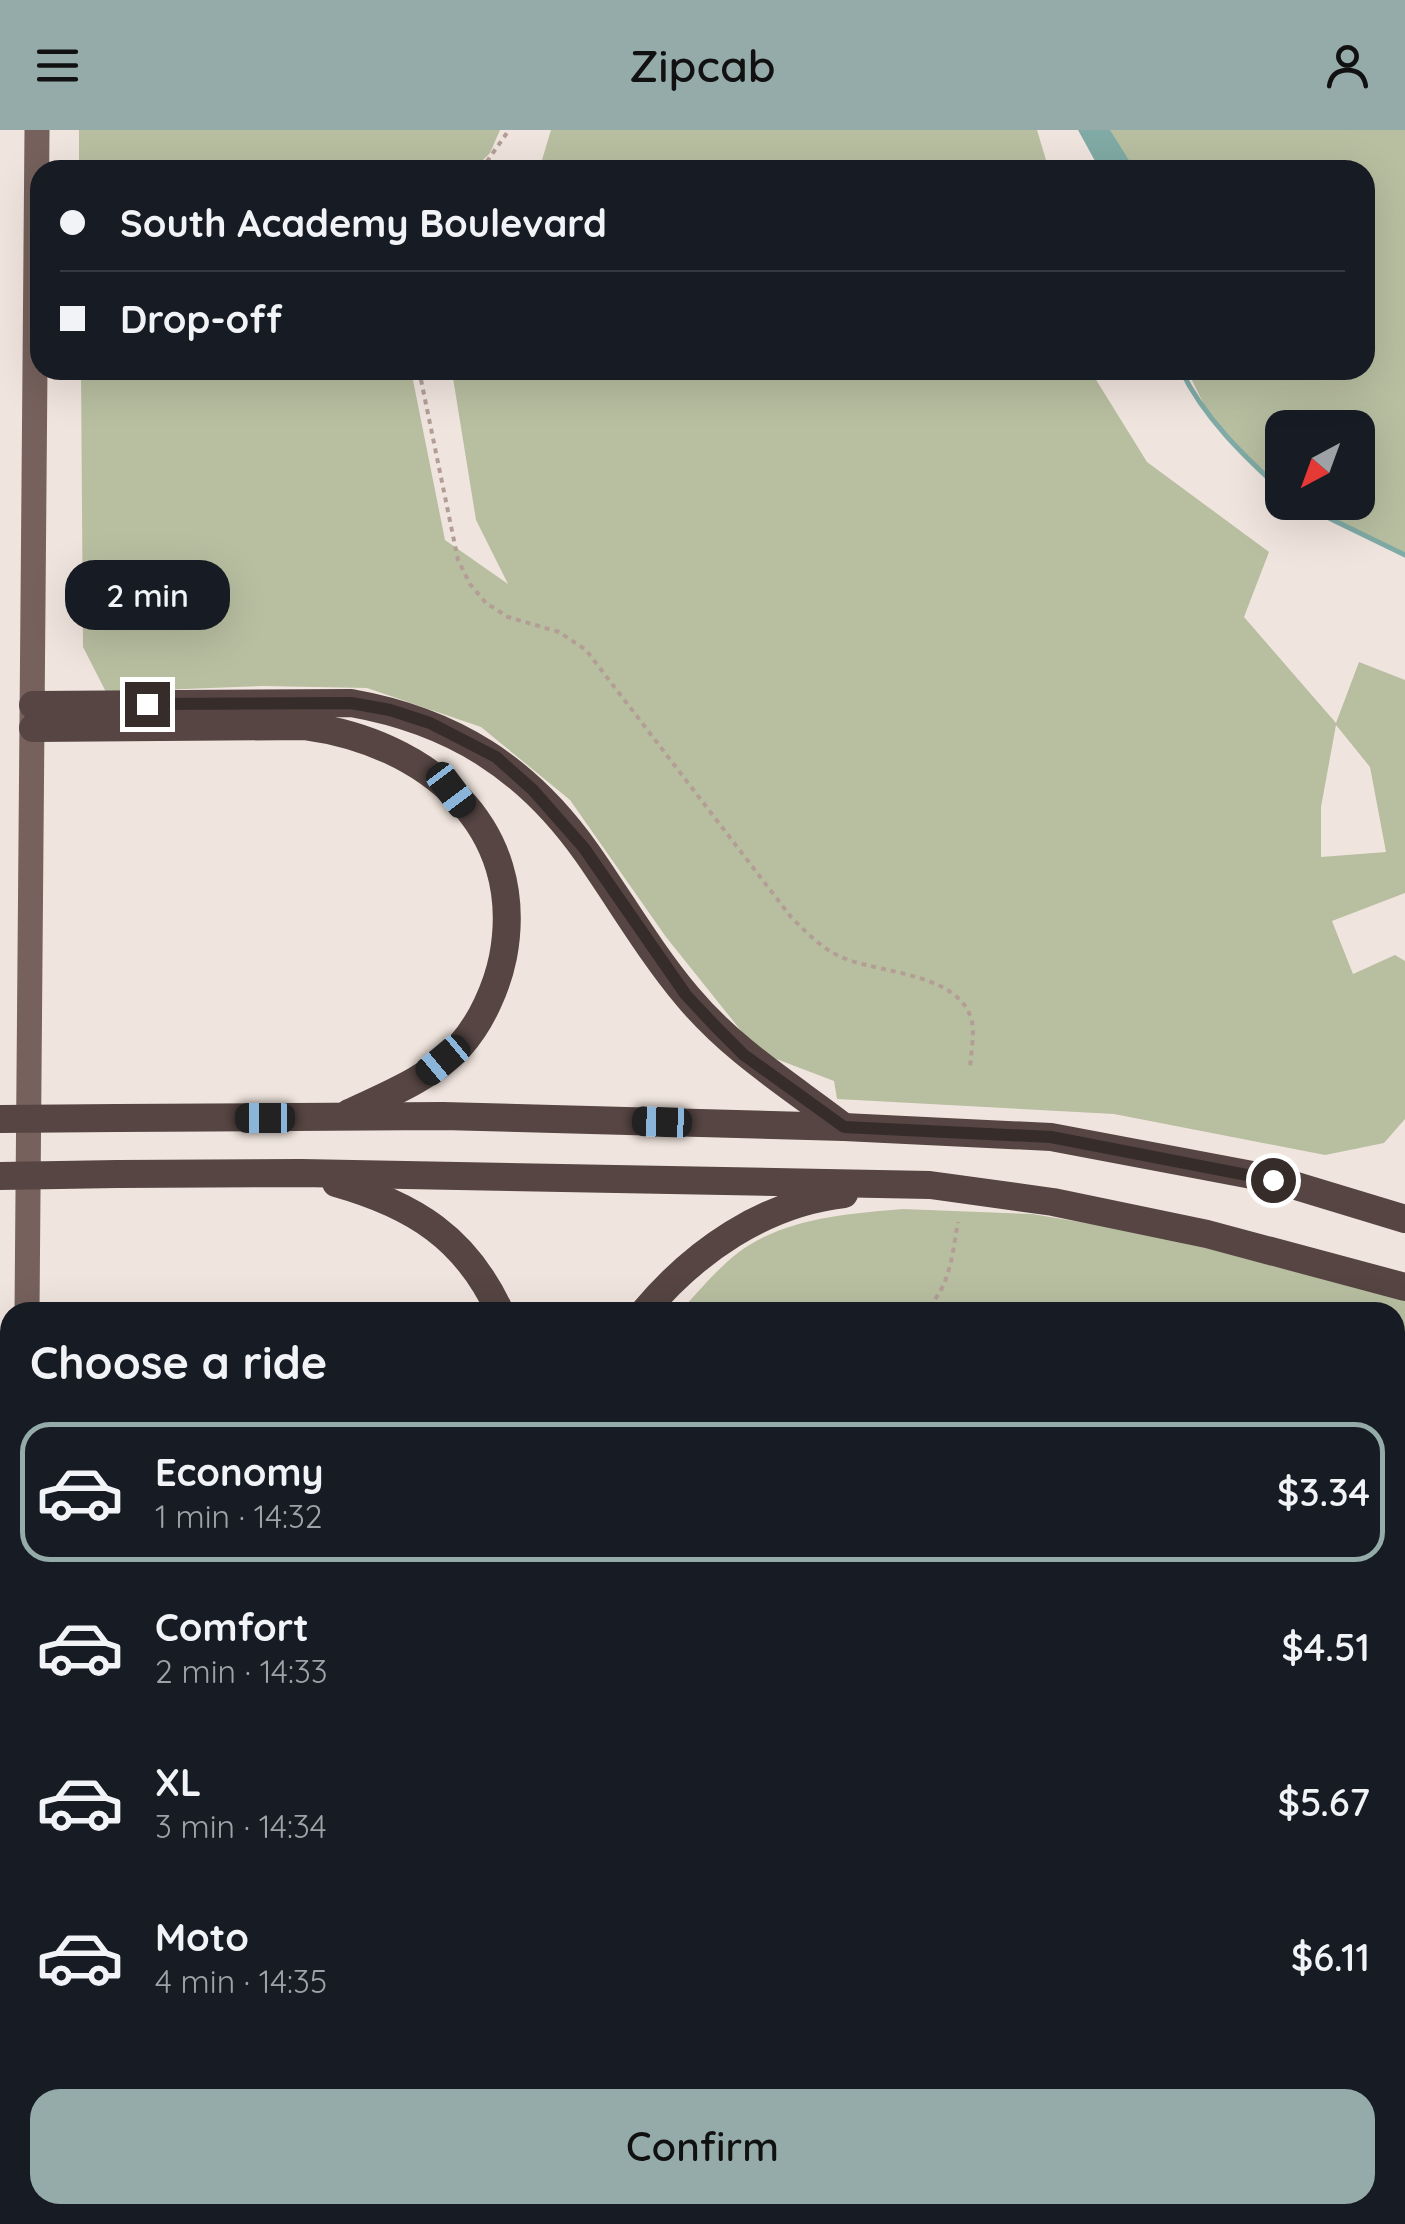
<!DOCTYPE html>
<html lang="en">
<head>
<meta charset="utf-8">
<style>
	:root { --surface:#171b24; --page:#242831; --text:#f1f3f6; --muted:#9ea1a6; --line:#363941; --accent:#95abaa }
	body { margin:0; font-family:Quicksand,sans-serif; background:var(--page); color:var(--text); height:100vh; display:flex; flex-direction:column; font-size:38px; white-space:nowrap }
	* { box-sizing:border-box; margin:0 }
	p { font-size:32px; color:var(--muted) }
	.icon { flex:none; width:55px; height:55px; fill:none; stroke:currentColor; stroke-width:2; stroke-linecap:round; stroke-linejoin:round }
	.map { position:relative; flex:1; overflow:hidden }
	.panel { position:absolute; left:0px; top:1172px; width:1405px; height:922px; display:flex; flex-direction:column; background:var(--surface); border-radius:30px 30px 0 0; box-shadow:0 10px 40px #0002 }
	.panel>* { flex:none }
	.guide { position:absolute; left:30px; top:30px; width:1345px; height:220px; border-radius:30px; box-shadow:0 10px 40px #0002; display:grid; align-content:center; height:220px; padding:0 30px; background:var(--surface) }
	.needle { width:65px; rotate:221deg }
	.buttons { position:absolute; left:1265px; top:280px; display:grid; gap:20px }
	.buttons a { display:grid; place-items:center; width:110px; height:110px; border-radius:20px; background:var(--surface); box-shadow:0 10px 40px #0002; font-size:50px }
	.end { position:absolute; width:45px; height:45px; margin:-22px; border:12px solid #362c2a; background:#fff; box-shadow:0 0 0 5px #fff }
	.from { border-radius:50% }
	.bubble { position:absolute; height:70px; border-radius:30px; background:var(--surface); box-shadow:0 10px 40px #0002; font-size:32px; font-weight:600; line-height:70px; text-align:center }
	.car { position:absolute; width:30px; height:60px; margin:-30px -15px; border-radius:12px; box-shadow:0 0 8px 2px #0007; background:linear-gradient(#222 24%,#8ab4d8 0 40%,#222 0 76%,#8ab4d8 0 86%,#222 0) }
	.guide b { display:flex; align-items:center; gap:35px; height:95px; font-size:38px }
	.guide b+b { border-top:2px solid var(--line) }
	.guide i { width:25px; height:25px; background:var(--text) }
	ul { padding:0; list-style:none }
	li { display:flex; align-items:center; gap:30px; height:140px; margin:0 20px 15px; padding:0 10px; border:5px solid transparent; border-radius:30px }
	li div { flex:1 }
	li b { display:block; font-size:38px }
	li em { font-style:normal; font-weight:600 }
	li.selected { border-color:var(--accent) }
	li>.icon { width:90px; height:90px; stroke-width:1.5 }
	h2 { padding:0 30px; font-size:45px; line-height:120px }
	.primary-button { display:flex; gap:20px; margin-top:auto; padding:20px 30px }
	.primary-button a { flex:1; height:115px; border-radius:30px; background:var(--accent); color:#111; font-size:40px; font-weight:600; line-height:115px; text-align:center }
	header { display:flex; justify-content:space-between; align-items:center; height:130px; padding:0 30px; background:var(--accent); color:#111; font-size:45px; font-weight:600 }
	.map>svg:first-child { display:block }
	.green { fill:#b8bea0; fill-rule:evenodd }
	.water { fill:#80aaa5 }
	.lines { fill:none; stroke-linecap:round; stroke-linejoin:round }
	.stream { stroke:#80aaa5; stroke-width:5 }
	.canal { stroke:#80aaa5; stroke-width:18 }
	.path { stroke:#b39e96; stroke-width:4; stroke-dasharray:5 5; stroke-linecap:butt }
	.service { stroke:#c7b4ab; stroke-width:8 }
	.primary { stroke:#76615c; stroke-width:25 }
	.motorway { stroke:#564542; stroke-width:28 }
	.motorway-bridge { stroke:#564542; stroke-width:28 }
	.route { stroke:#362c2a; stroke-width:12 }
</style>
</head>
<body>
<header><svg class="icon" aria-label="menu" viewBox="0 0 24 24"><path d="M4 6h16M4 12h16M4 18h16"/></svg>Zipcab<svg class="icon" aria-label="person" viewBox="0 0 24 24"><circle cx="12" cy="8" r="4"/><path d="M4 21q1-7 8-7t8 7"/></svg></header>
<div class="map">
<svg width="1405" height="2094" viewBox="0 0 1405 2094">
	<rect width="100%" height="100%" fill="#f0e5de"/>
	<g class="green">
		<polygon points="79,0 500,0 490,23 473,40 79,40"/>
		<polygon points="551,0 1037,0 1049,40 539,40"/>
		<polygon points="1110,0 1405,0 1405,425 1296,373 1358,372 1358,298 1282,298 1282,361 1249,330 1208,283 1187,240 1365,240 1365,40 1130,40"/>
		<path d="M81,240H411L445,410L508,454L476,390L453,248L457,240H1090L1147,332L1269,422L1244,487L1336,593L1359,532L1405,550V763L1332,791L1353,844L1395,825L1405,831V989L1384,1013L1325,1025L1114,984L837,969L834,951L758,922L666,807L570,670L481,597L367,558L263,556L106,562L83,517ZM1336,595L1370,637L1386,722L1321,727V677Z"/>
		<path d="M903,1079L1032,1084L1214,1114L1405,1169V1460L1395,1475V1182H679C695,1166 710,1147 727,1132C773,1089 843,1084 903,1079Z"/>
		<polygon points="1405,1635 1405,1792 1395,1791 1395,1648"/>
		<polygon points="256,2085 368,2085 365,2094 261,2094 254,2087"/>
		<polygon points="934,2085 1127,2085 1127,2094 939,2094"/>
	</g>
	<g class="water">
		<polygon points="1078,0 1110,0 1135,40 1100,40"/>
		<polygon points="1405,1508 1405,1635 1395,1648 1395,1522"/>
		<polygon points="1395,1986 1405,2012 1405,2094 1152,2094 1151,2085 1395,2085"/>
		<polygon points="368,2085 940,2085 943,2094 365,2094"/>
	</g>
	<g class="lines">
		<g class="stream">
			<path d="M1181,240C1204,288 1244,326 1282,361"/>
			<polyline points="1296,372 1405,425"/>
		</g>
		<polyline class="canal" points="981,2094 982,2085"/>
		<g class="path">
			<polyline points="481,40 509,0"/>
			<path d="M419,240L458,430L470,454L486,473L508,487L559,502L586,520L791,787C808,804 823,820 846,829C885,844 969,844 973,899C973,911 971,925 970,938"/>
			<path d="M920,1182C950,1165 952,1124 958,1092"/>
			<polyline points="946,2085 949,2094"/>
		</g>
		<polyline class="service" points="80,2094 81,2085"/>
		<g class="primary">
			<polyline points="27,1182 37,0"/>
			<polyline points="17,2094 17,2085"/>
		</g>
		<g class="motorway">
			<path d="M33,575L351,573C453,591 527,638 587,723C620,770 650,822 687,866C733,921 788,954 844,997"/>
			<path d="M33,598L305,596C425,612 528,695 503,827C497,857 481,893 460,916C431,948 387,965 349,983"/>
			<polyline points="117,988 443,986 844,997 1051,1007 1273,1049 1405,1089"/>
			<polyline points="118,1044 301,1043 930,1055 1053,1072 1207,1104 1405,1157"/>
			<path d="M336,1053C414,1075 466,1108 500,1182"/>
			<path d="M644,1182C694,1122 764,1073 844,1064"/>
		</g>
		<g class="motorway-bridge">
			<polyline points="0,989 117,988"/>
			<polyline points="0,1046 118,1044"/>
		</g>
	</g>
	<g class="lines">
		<polyline class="route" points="147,574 351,573 390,580 430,593 496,627 533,660 584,718 686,865 716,897 744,925 844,997 1051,1007 1273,1050"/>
	</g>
</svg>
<div class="buttons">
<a><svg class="needle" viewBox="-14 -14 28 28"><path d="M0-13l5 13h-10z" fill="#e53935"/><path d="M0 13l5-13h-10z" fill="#9ea1a6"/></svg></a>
</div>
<i class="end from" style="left:1273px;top:1050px"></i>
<i class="end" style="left:147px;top:574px"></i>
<div class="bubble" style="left:65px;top:430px;width:165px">2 min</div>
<i class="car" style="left:451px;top:660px;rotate:143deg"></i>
<i class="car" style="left:443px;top:930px;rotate:230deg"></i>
<i class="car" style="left:265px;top:988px;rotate:270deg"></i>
<i class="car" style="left:662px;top:992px;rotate:272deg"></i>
<div class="guide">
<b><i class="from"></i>South Academy Boulevard</b>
<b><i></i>Drop-off</b>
</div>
<section class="panel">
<h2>Choose a ride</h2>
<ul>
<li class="selected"><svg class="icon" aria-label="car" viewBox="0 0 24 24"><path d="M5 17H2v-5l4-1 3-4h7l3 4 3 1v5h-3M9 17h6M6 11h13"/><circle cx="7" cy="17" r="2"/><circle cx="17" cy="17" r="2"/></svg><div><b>Economy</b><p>1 min · 14:32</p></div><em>$3.34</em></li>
<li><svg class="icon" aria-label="car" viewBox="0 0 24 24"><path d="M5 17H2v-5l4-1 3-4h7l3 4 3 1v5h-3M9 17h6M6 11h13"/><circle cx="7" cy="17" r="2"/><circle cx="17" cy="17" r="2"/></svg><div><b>Comfort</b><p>2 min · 14:33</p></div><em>$4.51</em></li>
<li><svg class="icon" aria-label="car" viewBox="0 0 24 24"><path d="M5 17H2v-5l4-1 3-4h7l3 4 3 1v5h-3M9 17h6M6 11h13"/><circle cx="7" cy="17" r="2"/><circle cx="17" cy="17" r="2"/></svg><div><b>XL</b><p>3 min · 14:34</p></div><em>$5.67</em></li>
<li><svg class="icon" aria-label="car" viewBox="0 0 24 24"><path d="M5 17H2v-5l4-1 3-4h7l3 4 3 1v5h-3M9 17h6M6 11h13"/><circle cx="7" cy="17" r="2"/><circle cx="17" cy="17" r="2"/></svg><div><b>Moto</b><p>4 min · 14:35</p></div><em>$6.11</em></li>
</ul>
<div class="primary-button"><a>Confirm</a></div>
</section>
</div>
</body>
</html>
